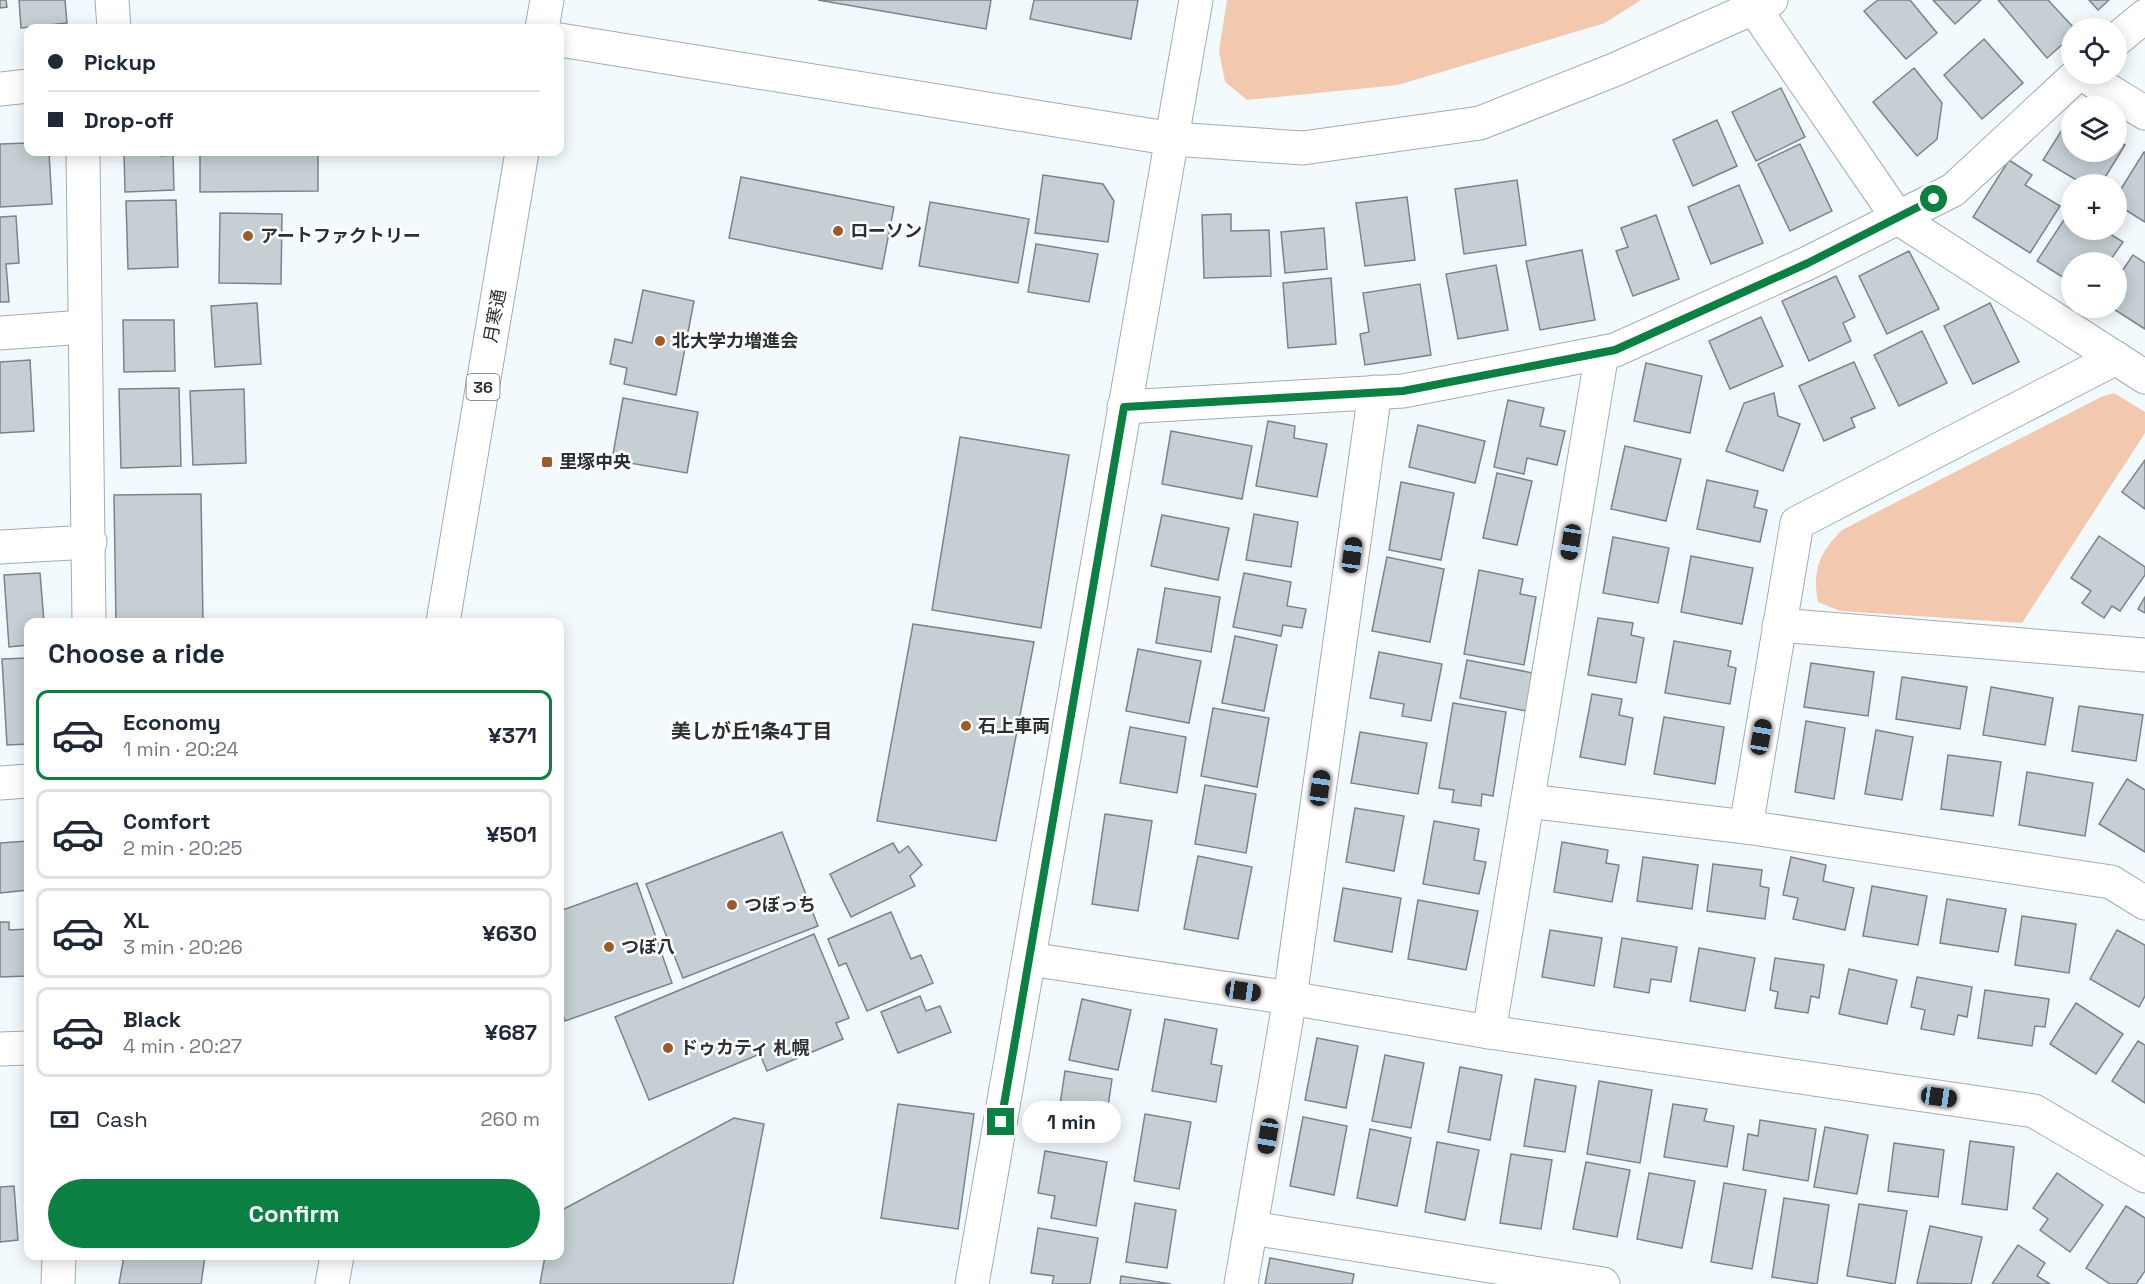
<!DOCTYPE html>
<html lang="en">
<head>
<meta charset="utf-8">
<style>
	:root { --surface:#fff; --page:#f2f2f3; --text:#1f2937; --muted:#747a83; --line:#e0e1e3; --accent:#0b8043 }
	body { margin:0; font-family:"Space Grotesk","Noto Sans JP",sans-serif; background:var(--page); color:var(--text); height:100vh; display:flex; flex-direction:column; font-size:22px; white-space:nowrap }
	* { box-sizing:border-box; margin:0 }
	p { font-size:20px; color:var(--muted) }
	.icon { flex:none; width:33px; height:33px; fill:none; stroke:currentColor; stroke-width:2; stroke-linecap:round; stroke-linejoin:round }
	.map { position:relative; flex:1; overflow:hidden }
	.side { position:absolute; left:24px; top:618px; width:540px; height:642px; display:flex; flex-direction:column; background:var(--surface); border-radius:12px; box-shadow:0 3px 15px #0003 }
	.side>* { flex:none }
	.banner { position:absolute; left:24px; top:24px; width:540px; height:132px; border-radius:12px; box-shadow:0 3px 15px #0003; display:grid; align-content:center; height:132px; padding:0 24px; background:var(--surface) }
	.buttons { position:absolute; left:2061px; top:18px; display:grid; gap:12px }
	.buttons a { display:grid; place-items:center; width:66px; height:66px; border-radius:50%; background:var(--surface); box-shadow:0 3px 15px #0003; font-size:30px }
	.end { position:absolute; width:27px; height:27px; margin:-14px; border:8px solid #0b8043; background:#fff; box-shadow:0 0 0 3px #fff }
	.from { border-radius:50% }
	.bubble { position:absolute; height:42px; border-radius:21px; background:var(--surface); box-shadow:0 3px 15px #0003; font-size:20px; font-weight:800; line-height:42px; text-align:center }
	.car { position:absolute; width:18px; height:36px; margin:-18px -9px; border-radius:8px; box-shadow:0 0 4px 2px #0007; background:linear-gradient(#222 24%,#8ab4d8 0 40%,#222 0 76%,#8ab4d8 0 86%,#222 0) }
	.banner b { display:flex; align-items:center; gap:21px; height:57px; font-size:22px }
	.banner b+b { border-top:2px solid var(--line) }
	.banner i { width:15px; height:15px; background:var(--text) }
	ul { padding:0; list-style:none }
	li { display:flex; align-items:center; gap:18px; height:90px; margin:0 12px 9px; padding:0 12px; border:3px solid var(--line); border-radius:12px }
	li div { flex:1 }
	li b { display:block; font-size:22px }
	li em { font-style:normal; font-weight:800 }
	li.current { border-color:var(--accent) }
	li>.icon { width:54px; height:54px; stroke-width:1.5 }
	h2 { padding:0 24px; font-size:27px; line-height:72px }
	.pay { display:flex; align-items:center; gap:15px; height:66px; padding:0 24px; font-size:22px }
	.pay p { margin-inline-start:auto }
	.primary-button { display:flex; gap:12px; margin-top:auto; padding:12px 24px }
	.primary-button a { flex:1; height:69px; border-radius:36px; background:var(--accent); color:#fff; font-size:24px; font-weight:800; line-height:69px; text-align:center }
	.map>svg:first-child { display:block }
	.green { fill:#f2c9af }
	.building { fill:#c5cfd4; stroke:#7b8489; stroke-width:1.5 }
	.lines { fill:none; stroke-linecap:round; stroke-linejoin:round }
	.minor-casing { stroke:#a3acb1; stroke-width:35 }
	.highway-casing { stroke:#a3acb1; stroke-width:35 }
	.minor { stroke:#fff; stroke-width:33 }
	.highway { stroke:#fff; stroke-width:33 }
	.route { stroke:#0b8043; stroke-width:8 }
	.poi-dot { fill:#9e5b2a; stroke:#fff; stroke-width:2 }
	.labels { text-anchor:middle; stroke-width:5; stroke-linejoin:round; paint-order:stroke }
	.shield { fill:#fff; stroke:#6b6e70; stroke-width:1.5 }
	.shield-label { font-size:16px; font-weight:bold; fill:#2c3032 }
	.poi-label { font-size:18px; font-weight:bold; fill:#2c3032; stroke:#fff; text-anchor:start }
	.street-label { font-size:18px; fill:#2c3032; stroke:#fff }
	.neighbourhood-label { font-size:20px; font-weight:bold; fill:#2c3032; stroke:#fff }
</style>
</head>
<body>
<div class="map">
<svg width="2145" height="1284" viewBox="0 0 2145 1284">
	<rect width="100%" height="100%" fill="#f2fafe"/>
	<g class="green">
		<polygon points="1227,0 1641,0 1605,23 1398,85 1247,100 1225,82 1219,51"/>
		<path d="M2114,393L2145,412V433L2022,623L1840,611L1818,602C1812,570 1819,553 1842,530L2101,397Z"/>
	</g>
	<g class="building">
		<polygon points="0,0 6,0 7,7 0,8"/>
		<polygon points="19,0 65,0 67,23 21,28"/>
		<polygon points="818,0 991,0 986,29"/>
		<polygon points="1034,0 1138,0 1131,39 1030,19"/>
		<polygon points="1878,0 1910,0 1937,33 1906,59 1864,11"/>
		<polygon points="1933,0 1981,0 1955,24"/>
		<polygon points="1998,0 2048,0 2074,28 2072,28 2072,36 2047,58"/>
		<polygon points="2089,0 2109,0 2098,10"/>
		<polygon points="1984,39 2023,83 1982,119 1944,75"/>
		<polygon points="1914,68 1942,103 1937,139 1917,156 1873,102"/>
		<polygon points="1781,88 1805,137 1756,161 1732,112"/>
		<polygon points="2072,114 2072,152 2116,152 2116,140 2125,145 2101,184 2083,184 2043,160"/>
		<polygon points="1717,120 1737,166 1693,186 1673,140"/>
		<polygon points="28,143 28,152 49,152 52,204 0,207 0,144"/>
		<polygon points="1800,144 1832,211 1790,231 1758,164"/>
		<polygon points="124,152 161,152 161,156 173,155 174,190 125,192"/>
		<polygon points="200,152 318,152 318,191 200,192"/>
		<polygon points="2144,152 2145,152 2145,222 2116,204 2116,197"/>
		<polygon points="2009,160 2032,175 2025,185 2060,206 2030,253 1973,217"/>
		<polygon points="1043,175 1103,184 1114,201 1108,242 1035,233"/>
		<polygon points="741,177 894,207 882,269 729,238"/>
		<polygon points="1517,180 1526,245 1464,254 1455,189"/>
		<polygon points="1739,185 1763,243 1711,264 1688,207"/>
		<polygon points="1407,197 1415,260 1365,266 1356,203"/>
		<polygon points="176,200 178,267 128,269 126,201"/>
		<polygon points="930,202 1029,219 1018,283 919,266"/>
		<polygon points="2071,209 2072,230 2104,230 2123,242 2109,262 2072,262 2072,283 2037,261"/>
		<polygon points="220,213 282,214 281,284 219,283"/>
		<polygon points="1231,214 1231,231 1269,230 1271,276 1204,278 1202,215"/>
		<polygon points="1656,215 1679,279 1633,296 1616,251 1628,247 1621,228"/>
		<polygon points="16,216 19,263 6,264 9,302 0,302 0,217"/>
		<polygon points="1324,228 1327,269 1285,273 1281,232"/>
		<polygon points="1036,244 1098,254 1089,302 1028,292"/>
		<polygon points="1582,250 1595,320 1540,330 1526,261"/>
		<polygon points="1909,251 1939,309 1887,334 1859,276"/>
		<polygon points="2133,255 2145,263 2145,329 2112,308 2116,308 2116,280"/>
		<polygon points="1496,265 1508,330 1458,339 1446,274"/>
		<polygon points="1836,276 1855,317 1843,323 1851,341 1809,361 1782,301"/>
		<polygon points="1331,278 1336,344 1288,348 1283,283"/>
		<polygon points="1420,284 1431,355 1365,365 1360,334 1369,332 1363,293"/>
		<polygon points="643,290 694,301 676,395 624,384 627,368 610,364 615,339 632,343"/>
		<polygon points="257,303 261,364 215,367 211,306"/>
		<polygon points="1990,303 2019,362 1973,384 1944,326"/>
		<polygon points="1761,317 1783,366 1730,389 1709,341"/>
		<polygon points="123,320 174,320 175,371 124,372"/>
		<polygon points="1922,331 1947,383 1899,406 1874,355"/>
		<polygon points="30,360 34,431 0,433 0,362"/>
		<polygon points="1854,362 1875,408 1851,418 1855,427 1824,441 1799,386"/>
		<polygon points="1646,363 1702,376 1690,433 1634,421"/>
		<polygon points="179,388 181,466 121,468 119,389"/>
		<polygon points="244,389 246,463 193,465 190,391"/>
		<polygon points="1774,393 1778,416 1800,424 1783,471 1726,451 1744,403"/>
		<polygon points="623,398 698,412 687,473 612,460"/>
		<polygon points="1508,400 1544,408 1540,426 1565,431 1557,465 1527,458 1524,474 1494,467"/>
		<polygon points="1268,421 1295,426 1294,438 1327,444 1317,497 1256,486"/>
		<polygon points="1418,425 1485,441 1475,483 1409,467"/>
		<polygon points="1171,431 1252,446 1242,499 1162,484"/>
		<polygon points="960,437 1069,455 1041,628 932,610"/>
		<polygon points="1625,446 1681,459 1666,521 1611,509"/>
		<polygon points="2145,460 2145,509 2122,492"/>
		<polygon points="1497,473 1532,481 1517,545 1483,538"/>
		<polygon points="1707,480 1758,491 1754,507 1767,510 1760,542 1697,529"/>
		<polygon points="1401,482 1454,493 1441,560 1389,550"/>
		<polygon points="201,494 203,622 116,622 114,495"/>
		<polygon points="1254,514 1298,522 1291,567 1246,560"/>
		<polygon points="1162,515 1229,528 1218,580 1151,566"/>
		<polygon points="2099,536 2145,567 2145,575 2120,611 2112,606 2104,618 2082,603 2091,591 2071,578"/>
		<polygon points="1613,537 1669,548 1658,603 1603,593"/>
		<polygon points="1691,556 1753,568 1742,624 1681,612"/>
		<polygon points="1387,557 1444,569 1430,642 1372,631"/>
		<polygon points="1479,570 1523,579 1520,594 1536,597 1524,665 1464,654"/>
		<polygon points="40,573 44,622 28,622 28,645 9,647 4,575"/>
		<polygon points="1244,573 1291,582 1287,606 1306,609 1302,628 1283,625 1281,636 1233,627"/>
		<polygon points="1165,588 1220,597 1211,652 1156,643"/>
		<polygon points="2145,597 2145,613 2138,609"/>
		<polygon points="1598,618 1633,623 1631,635 1644,638 1636,683 1588,675"/>
		<polygon points="913,624 1034,642 996,841 877,821"/>
		<polygon points="1235,636 1277,645 1264,711 1222,703"/>
		<polygon points="1674,641 1731,651 1728,666 1736,668 1730,704 1665,693"/>
		<polygon points="1138,649 1201,661 1189,723 1126,711"/>
		<polygon points="1379,652 1442,664 1431,721 1402,716 1404,704 1370,698"/>
		<polygon points="28,658 28,744 7,745 2,659"/>
		<polygon points="1467,660 1533,673 1526,711 1460,698"/>
		<polygon points="1811,663 1874,672 1868,716 1804,707"/>
		<polygon points="1902,677 1967,687 1960,729 1896,719"/>
		<polygon points="1991,687 2053,698 2045,745 1983,735"/>
		<polygon points="1592,694 1622,699 1619,715 1633,718 1625,765 1580,757"/>
		<polygon points="1453,703 1506,712 1493,796 1482,794 1481,806 1452,802 1454,790 1439,788"/>
		<polygon points="2079,706 2143,715 2136,761 2072,751"/>
		<polygon points="1213,708 1269,718 1257,787 1201,776"/>
		<polygon points="1664,717 1724,727 1715,784 1654,774"/>
		<polygon points="1806,721 1845,728 1834,799 1795,792"/>
		<polygon points="1130,727 1186,737 1177,793 1120,783"/>
		<polygon points="1876,730 1913,737 1902,800 1865,794"/>
		<polygon points="1360,732 1427,743 1418,794 1351,783"/>
		<polygon points="1948,755 2001,762 1993,816 1941,809"/>
		<polygon points="2027,772 2093,783 2085,836 2019,825"/>
		<polygon points="2127,779 2145,790 2145,852 2099,824"/>
		<polygon points="1205,785 1256,794 1246,853 1195,844"/>
		<polygon points="1355,808 1404,816 1394,871 1346,862"/>
		<polygon points="1105,814 1152,821 1138,911 1092,904"/>
		<polygon points="1434,821 1479,829 1474,860 1486,862 1479,894 1423,884"/>
		<polygon points="782,832 818,926 683,978 646,884"/>
		<polygon points="28,841 28,890 0,893 0,843"/>
		<polygon points="1562,842 1608,850 1606,863 1619,865 1612,902 1554,892"/>
		<polygon points="893,843 899,853 908,846 922,865 910,876 915,886 851,917 830,874"/>
		<polygon points="1198,856 1252,867 1238,939 1184,929"/>
		<polygon points="1643,857 1698,865 1692,909 1637,901"/>
		<polygon points="1791,857 1826,865 1823,881 1854,888 1845,930 1793,919 1798,898 1783,895"/>
		<polygon points="1713,864 1762,870 1760,886 1769,888 1765,919 1707,911"/>
		<polygon points="637,883 672,983 565,1021 560,1006 560,911"/>
		<polygon points="1872,886 1927,896 1918,945 1863,936"/>
		<polygon points="1343,888 1401,898 1392,952 1334,941"/>
		<polygon points="1947,899 2006,909 1998,952 1940,943"/>
		<polygon points="1418,900 1478,911 1466,970 1408,959"/>
		<polygon points="891,912 911,959 921,955 933,983 867,1011 846,963 839,966 828,939"/>
		<polygon points="2022,916 2076,924 2069,973 2015,965"/>
		<polygon points="0,922 9,922 9,930 28,929 28,976 0,977"/>
		<polygon points="1550,930 1602,938 1594,986 1542,977"/>
		<polygon points="2117,930 2145,945 2145,996 2139,1007 2090,979"/>
		<polygon points="814,934 849,1018 836,1023 843,1039 767,1071 760,1054 649,1100 615,1017"/>
		<polygon points="1622,938 1677,947 1671,982 1651,979 1649,993 1614,987"/>
		<polygon points="1699,948 1755,958 1745,1011 1690,1001"/>
		<polygon points="1775,958 1824,965 1819,998 1811,996 1808,1013 1775,1008 1778,992 1770,990"/>
		<polygon points="1849,969 1897,980 1887,1024 1839,1014"/>
		<polygon points="1917,977 1972,987 1967,1017 1958,1015 1954,1035 1921,1029 1925,1010 1911,1007"/>
		<polygon points="1985,990 2049,999 2045,1027 2035,1026 2032,1046 1978,1038"/>
		<polygon points="920,996 926,1011 940,1006 951,1032 898,1053 881,1012"/>
		<polygon points="1082,999 1131,1010 1118,1070 1069,1060"/>
		<polygon points="2076,1003 2123,1034 2096,1074 2050,1044"/>
		<polygon points="1165,1019 1217,1029 1211,1064 1222,1066 1216,1102 1152,1091"/>
		<polygon points="1317,1038 1358,1046 1346,1108 1305,1100"/>
		<polygon points="2138,1041 2145,1045 2145,1103 2112,1081"/>
		<polygon points="1385,1055 1424,1063 1411,1128 1372,1121"/>
		<polygon points="1460,1067 1502,1075 1490,1140 1448,1132"/>
		<polygon points="1065,1071 1112,1079 1103,1140 1056,1132"/>
		<polygon points="1535,1079 1576,1086 1565,1152 1524,1146"/>
		<polygon points="1599,1081 1652,1090 1640,1163 1587,1154"/>
		<polygon points="898,1104 974,1114 958,1229 881,1218"/>
		<polygon points="1673,1104 1707,1109 1704,1121 1734,1126 1727,1167 1664,1157"/>
		<polygon points="1145,1114 1191,1122 1179,1189 1134,1181"/>
		<polygon points="1303,1117 1347,1126 1334,1195 1290,1186"/>
		<polygon points="734,1118 764,1124 733,1284 540,1284 545,1256 560,1256 560,1211"/>
		<polygon points="1760,1120 1816,1129 1808,1181 1743,1170 1748,1134 1758,1136"/>
		<polygon points="1825,1127 1868,1135 1857,1194 1814,1187"/>
		<polygon points="1370,1129 1411,1138 1397,1206 1357,1198"/>
		<polygon points="1970,1141 2014,1147 2007,1210 1962,1204"/>
		<polygon points="1437,1142 1479,1150 1465,1220 1425,1212"/>
		<polygon points="1894,1143 1944,1150 1938,1197 1888,1191"/>
		<polygon points="1045,1151 1107,1162 1096,1226 1051,1218 1055,1196 1038,1193"/>
		<polygon points="1511,1154 1552,1160 1541,1229 1500,1223"/>
		<polygon points="1586,1162 1630,1170 1617,1237 1573,1229"/>
		<polygon points="1649,1173 1695,1181 1682,1248 1637,1239"/>
		<polygon points="2057,1173 2103,1205 2070,1252 2040,1230 2048,1219 2033,1208"/>
		<polygon points="1724,1183 1766,1190 1752,1269 1711,1262"/>
		<polygon points="14,1186 18,1240 0,1242 0,1187"/>
		<polygon points="1784,1198 1829,1205 1817,1284 1772,1277"/>
		<polygon points="1135,1203 1176,1210 1167,1268 1126,1262"/>
		<polygon points="1859,1204 1907,1211 1895,1284 1847,1276"/>
		<polygon points="2126,1206 2145,1218 2145,1271 2136,1284 2110,1284 2086,1268"/>
		<polygon points="1930,1226 1982,1237 1971,1284 1917,1283"/>
		<polygon points="1038,1228 1098,1238 1090,1284 1052,1284 1054,1276 1031,1273"/>
		<polygon points="2018,1245 2045,1263 2037,1276 2050,1284 1992,1284"/>
		<polygon points="124,1256 205,1256 201,1284 119,1284"/>
		<polygon points="1270,1258 1354,1274 1352,1284 1265,1284"/>
		<polygon points="1121,1276 1171,1284 1120,1284"/>
	</g>
	<g class="lines">
		<g class="minor-casing">
			<g id="minor">
				<polyline points="112,0 114,28"/>
				<polyline points="1754,8 1898,218 2145,377"/>
				<polyline points="560,40 1173,139 1303,148 1480,123 1614,70 1771,0"/>
				<polyline points="2116,40 2145,16"/>
				<polyline points="2082,74 2145,113"/>
				<polyline points="0,89 28,86"/>
				<polyline points="83,152 89,622"/>
				<polyline points="0,333 84,327"/>
				<polyline points="1124,407 1403,391 1615,350 1808,263 1953,190 2078,74"/>
				<polyline points="0,547 90,542"/>
				<polyline points="1779,625 2145,655"/>
				<polyline points="0,783 28,781"/>
				<polyline points="1528,801 1746,827 2111,882 2145,903"/>
				<polyline points="1746,827 1797,523 2116,358"/>
				<polyline points="1029,959 1290,998 1489,1032 2034,1111 2145,1176"/>
				<polyline points="1489,1032 1602,353"/>
				<polyline points="0,1049 28,1048"/>
				<polyline points="1252,1228 1603,1284"/>
				<polyline points="58,1284 59,1256"/>
				<polyline points="972,1284 1196,0"/>
				<polyline points="1241,1284 1290,998 1375,392"/>
			</g>
		</g>
		<g class="highway-casing">
			<g id="highway">
				<polyline points="542,28 547,0"/>
				<polyline points="443,622 522,152"/>
				<polyline points="332,1284 337,1256"/>
			</g>
		</g>
		<use href="#minor" class="minor"/>
		<use href="#highway" class="highway"/>
	</g>
	<g class="lines">
		<polyline class="route" points="1001,1122 1124,407 1403,391 1615,350 1808,263 1934,199"/>
	</g>
	<g class="poi-dot">
		<circle cx="838" cy="231" r="6"/>
		<circle cx="248" cy="236" r="6"/>
		<circle cx="660" cy="341" r="6"/>
		<rect x="541" y="456" width="12" height="12" rx="3"/>
		<circle cx="966" cy="726" r="6"/>
		<circle cx="732" cy="905" r="6"/>
		<circle cx="609" cy="947" r="6"/>
		<circle cx="668" cy="1048" r="6"/>
	</g>
	<g class="labels">
		<rect class="shield" x="466.5" y="374" width="33" height="26" rx="4.5"/>
		<g class="shield-label">
			<text x="483" y="393">36</text>
		</g>
		<g class="poi-label">
			<text x="850" y="237">ローソン</text>
			<text x="260" y="242">アートファクトリー</text>
			<text x="672" y="347">北大学力増進会</text>
			<text x="559" y="468">里塚中央</text>
			<text x="978" y="732">石上車両</text>
			<text x="744" y="911">つぼっち</text>
			<text x="621" y="953">つぼ八</text>
			<text x="680" y="1054">ドゥカティ 札幌</text>
		</g>
		<g class="street-label">
			<text transform="translate(495 316) rotate(-80)" y="6">月寒通</text>
		</g>
		<g class="neighbourhood-label">
			<text x="752" y="738">美しが丘1条4丁目</text>
		</g>
	</g>
</svg>
<div class="buttons">
<a><svg class="icon" aria-label="locate" viewBox="0 0 24 24"><circle cx="12" cy="12" r="6"/><path d="M12 2v4M12 18v4M2 12h4M18 12h4"/></svg></a>
<a><svg class="icon" aria-label="layers" viewBox="0 0 24 24"><path d="M12 4l9 5-9 5-9-5zM3 14l9 5 9-5"/></svg></a>
<a>+</a>
<a>−</a>
</div>
<i class="end from" style="left:1934px;top:199px"></i>
<i class="end" style="left:1001px;top:1122px"></i>
<div class="bubble" style="left:1022px;top:1101px;width:99px">1 min</div>
<i class="car" style="left:1571px;top:542px;rotate:189deg"></i>
<i class="car" style="left:1352px;top:555px;rotate:8deg"></i>
<i class="car" style="left:1761px;top:737px;rotate:10deg"></i>
<i class="car" style="left:1320px;top:788px;rotate:8deg"></i>
<i class="car" style="left:1243px;top:991px;rotate:98deg"></i>
<i class="car" style="left:1939px;top:1097px;rotate:98deg"></i>
<i class="car" style="left:1268px;top:1136px;rotate:189deg"></i>
<div class="banner">
<b><i class="from"></i>Pickup</b>
<b><i></i>Drop-off</b>
</div>
<section class="side">
<h2>Choose a ride</h2>
<ul>
<li class="current"><svg class="icon" aria-label="car" viewBox="0 0 24 24"><path d="M5 17H2v-5l4-1 3-4h7l3 4 3 1v5h-3M9 17h6M6 11h13"/><circle cx="7" cy="17" r="2"/><circle cx="17" cy="17" r="2"/></svg><div><b>Economy</b><p>1 min · 20:24</p></div><em>¥371</em></li>
<li><svg class="icon" aria-label="car" viewBox="0 0 24 24"><path d="M5 17H2v-5l4-1 3-4h7l3 4 3 1v5h-3M9 17h6M6 11h13"/><circle cx="7" cy="17" r="2"/><circle cx="17" cy="17" r="2"/></svg><div><b>Comfort</b><p>2 min · 20:25</p></div><em>¥501</em></li>
<li><svg class="icon" aria-label="car" viewBox="0 0 24 24"><path d="M5 17H2v-5l4-1 3-4h7l3 4 3 1v5h-3M9 17h6M6 11h13"/><circle cx="7" cy="17" r="2"/><circle cx="17" cy="17" r="2"/></svg><div><b>XL</b><p>3 min · 20:26</p></div><em>¥630</em></li>
<li><svg class="icon" aria-label="car" viewBox="0 0 24 24"><path d="M5 17H2v-5l4-1 3-4h7l3 4 3 1v5h-3M9 17h6M6 11h13"/><circle cx="7" cy="17" r="2"/><circle cx="17" cy="17" r="2"/></svg><div><b>Black</b><p>4 min · 20:27</p></div><em>¥687</em></li>
</ul>
<div class="pay"><svg class="icon" aria-label="cash" viewBox="0 0 24 24"><path d="M3 7h18v10H3z"/><circle cx="12" cy="12" r="2"/></svg>Cash<p>260 m</p></div>
<div class="primary-button"><a>Confirm</a></div>
</section>
</div>
</body>
</html>
